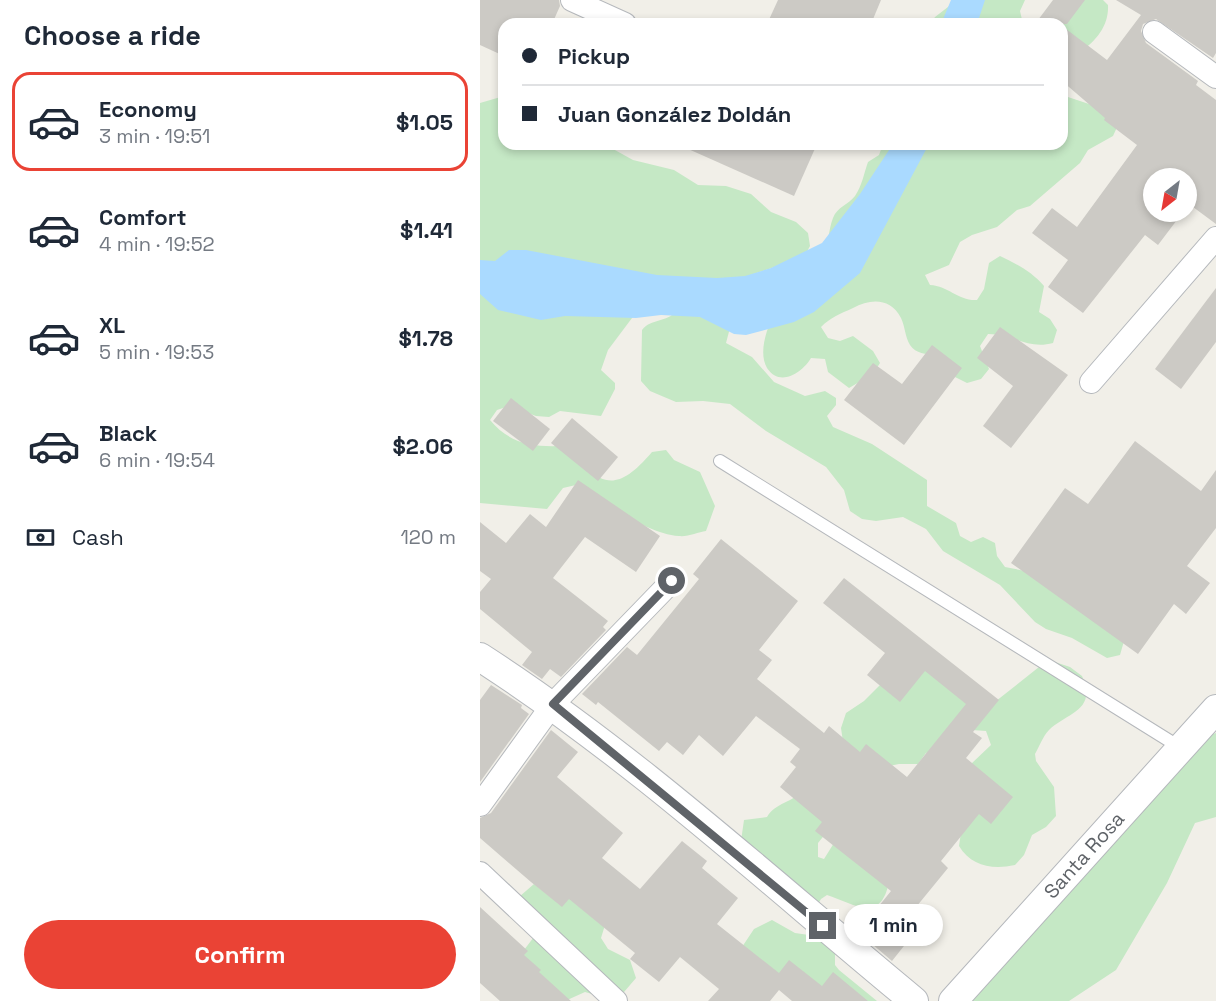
<!DOCTYPE html>
<html lang="en">
<head>
<meta charset="utf-8">
<style>
	:root { --surface:#fff; --page:#f6f6f7; --text:#1f2937; --muted:#747a83; --line:#e0e1e3; --accent:#ea4335 }
	body { margin:0; font-family:"Space Grotesk",sans-serif; background:var(--page); color:var(--text); height:100vh; display:flex; flex-direction:column; font-size:22px; white-space:nowrap }
	* { box-sizing:border-box; margin:0 }
	p { font-size:20px; color:var(--muted) }
	.icon { flex:none; width:33px; height:33px; fill:none; stroke:currentColor; stroke-width:2; stroke-linecap:round; stroke-linejoin:round }
	.map { position:relative; flex:1; overflow:hidden }
	.details { display:flex; flex-direction:column; background:var(--surface); width:480px }
	.details>* { flex:none }
	.guide { position:absolute; left:18px; top:18px; width:570px; height:132px; border-radius:18px; box-shadow:0 3px 9px #0003; display:grid; align-content:center; height:132px; padding:0 24px; background:var(--surface) }
	.needle { width:39px; rotate:211deg }
	.fabs { position:absolute; left:663px; top:168px; display:grid; gap:12px }
	.fabs a { display:grid; place-items:center; width:54px; height:54px; border-radius:50%; background:var(--surface); box-shadow:0 3px 9px #0003; font-size:30px }
	.end { position:absolute; width:27px; height:27px; margin:-14px; border:8px solid #5f6368; background:#fff; box-shadow:0 0 0 3px #fff }
	.from { border-radius:50% }
	.bubble { position:absolute; height:42px; border-radius:21px; background:var(--surface); box-shadow:0 3px 9px #0003; font-size:20px; font-weight:800; line-height:42px; text-align:center }
	.guide b { display:flex; align-items:center; gap:21px; height:57px; font-size:22px }
	.guide b+b { border-top:2px solid var(--line) }
	.guide i { width:15px; height:15px; background:var(--text) }
	ul { padding:0; list-style:none }
	li { display:flex; align-items:center; gap:18px; height:99px; margin:0 12px 9px; padding:0 12px; border:3px solid transparent; border-radius:18px }
	li div { flex:1 }
	li b { display:block; font-size:22px }
	li em { font-style:normal; font-weight:800 }
	li.active { border-color:var(--accent) }
	li>.icon { width:54px; height:54px; stroke-width:1.5 }
	h2 { padding:0 24px; font-size:27px; line-height:72px }
	.pay { display:flex; align-items:center; gap:15px; height:66px; padding:0 24px; font-size:22px }
	.pay p { margin-inline-start:auto }
	.cta { display:flex; gap:12px; margin-top:auto; padding:12px 24px }
	.cta a { flex:1; height:69px; border-radius:36px; background:var(--accent); color:#fff; font-size:24px; font-weight:800; line-height:69px; text-align:center }
	main { display:flex; flex:1; min-height:0 }
	.map>svg:first-child { display:block }
	.green { fill:#c5e8c5 }
	.water { fill:#aadaff }
	.building { fill:#cccac5 }
	.lines { fill:none; stroke-linecap:round; stroke-linejoin:round }
	.service-casing { stroke:#b5b8bc; stroke-width:14 }
	.minor-casing { stroke:#b5b8bc; stroke-width:24 }
	.tertiary-casing { stroke:#b5b8bc; stroke-width:30 }
	.service { stroke:#fff; stroke-width:12 }
	.minor { stroke:#fff; stroke-width:22 }
	.tertiary { stroke:#fff; stroke-width:28 }
	.route { stroke:#5f6368; stroke-width:8 }
	.labels { text-anchor:middle; stroke-width:6; stroke-linejoin:round; paint-order:stroke }
	.street-label { font-size:20px; fill:#5f6368; stroke:#fff }
</style>
</head>
<body>
<main>
<section class="details">
<h2>Choose a ride</h2>
<ul>
<li class="active"><svg class="icon" aria-label="car" viewBox="0 0 24 24"><path d="M5 17H2v-5l4-1 3-4h7l3 4 3 1v5h-3M9 17h6M6 11h13"/><circle cx="7" cy="17" r="2"/><circle cx="17" cy="17" r="2"/></svg><div><b>Economy</b><p>3 min · 19:51</p></div><em>$1.05</em></li>
<li><svg class="icon" aria-label="car" viewBox="0 0 24 24"><path d="M5 17H2v-5l4-1 3-4h7l3 4 3 1v5h-3M9 17h6M6 11h13"/><circle cx="7" cy="17" r="2"/><circle cx="17" cy="17" r="2"/></svg><div><b>Comfort</b><p>4 min · 19:52</p></div><em>$1.41</em></li>
<li><svg class="icon" aria-label="car" viewBox="0 0 24 24"><path d="M5 17H2v-5l4-1 3-4h7l3 4 3 1v5h-3M9 17h6M6 11h13"/><circle cx="7" cy="17" r="2"/><circle cx="17" cy="17" r="2"/></svg><div><b>XL</b><p>5 min · 19:53</p></div><em>$1.78</em></li>
<li><svg class="icon" aria-label="car" viewBox="0 0 24 24"><path d="M5 17H2v-5l4-1 3-4h7l3 4 3 1v5h-3M9 17h6M6 11h13"/><circle cx="7" cy="17" r="2"/><circle cx="17" cy="17" r="2"/></svg><div><b>Black</b><p>6 min · 19:54</p></div><em>$2.06</em></li>
</ul>
<div class="pay"><svg class="icon" aria-label="cash" viewBox="0 0 24 24"><path d="M3 7h18v10H3z"/><circle cx="12" cy="12" r="2"/></svg>Cash<p>120 m</p></div>
<div class="cta"><a>Confirm</a></div>
</section>
<div class="map">
<svg width="736" height="1001" viewBox="0 0 736 1001">
	<rect width="100%" height="100%" fill="#f1efe8"/>
	<g class="green">
		<polygon points="477,0 545,0 540,11 543,24 450,24 455,17"/>
		<path d="M574,0H623L628,5C629,23 619,38 604,49L582,41V24Z"/>
		<path d="M582,95L618,107L638,125L633,136L608,150L600,163L550,206L537,210L517,227L492,235L480,242L469,265L445,275L450,285C469,286 478,301 497,300L504,289L509,263L520,256C537,264 552,272 564,286L559,312L570,319L577,330L573,343C548,350 532,334 508,334L500,346L509,369L501,379L487,383L463,371L455,355C446,354 436,354 430,345C425,337 425,326 421,318C410,297 390,299 373,308C360,314 351,317 341,327L348,338L360,341L373,336L393,351L400,363L393,374L369,388L348,372L345,359L331,358C323,372 300,388 287,368C278,353 287,328 294,314C304,294 327,276 341,258C349,248 348,230 353,218C357,207 368,205 375,196C382,186 384,173 388,162L399,155L403,144H582Z"/>
		<path d="M24,96V144H124L153,160L194,170L218,185L246,186L271,194L291,212L316,222L328,233L330,246L324,257L155,314L128,350L121,370L135,383V389L121,416L80,411L69,417L56,416L29,406L17,410L10,420C29,443 51,447 80,446C119,480 131,500 172,452L186,450L194,460L220,472L235,506L226,531C218,532 208,537 199,536C167,534 124,502 96,485L83,488L67,509L0,503V103Z"/>
		<path d="M196,311L251,324L246,343L272,357L294,382L325,396L345,391L356,398V405L347,416L353,427L392,444L447,480V506L476,523L480,536L491,542L503,537L515,543L517,556L525,567L550,572L644,641L640,655L627,658L592,638L566,629L555,622L520,585L463,551L446,529L423,517L396,521L382,519L370,511L364,490L346,467L286,431L250,404L223,401L196,402L170,391L161,381L162,330C171,318 187,323 196,311Z"/>
		<path d="M436,659L511,705L559,667L572,661L590,667L602,676C618,711 586,713 569,730C563,736 559,747 555,754L556,761L574,787L576,816L566,827L552,835L544,855L535,865C512,870 491,866 479,846L491,764L511,745L506,731L492,730L460,749L446,753L438,764H419L399,768L363,742L361,728L366,713L384,701L404,681Z"/>
		<polygon points="736,733 736,817 715,823 687,883 636,970 589,1001 472,1001 687,751"/>
		<path d="M324,790L354,823L338,843V857L344,859L354,843L408,886C399,924 370,902 347,895L341,899L334,911L261,841L264,820L287,817C295,803 313,802 324,790Z"/>
		<polygon points="54,884 73,899 93,899 125,925 121,938 128,949 150,960 156,978 144,992 129,999 105,992 85,1001 40,964 44,950 60,929 39,897"/>
		<polygon points="292,920 315,933 343,937 355,950 355,965 359,970 397,1001 324,1001 262,947 274,929"/>
	</g>
	<g class="water">
		<polygon points="471,0 505,0 497,24 461,24"/>
		<polygon points="413,144 449,144 380,273 334,312 314,322 266,335 254,334 220,317 181,315 156,318 85,316 61,320 18,310 0,294 0,260 15,261 29,250 46,250 177,275 237,278 265,276 291,268 342,243 380,194"/>
	</g>
	<g class="building">
		<polygon points="0,0 79,0 80,6 72,24 24,24 24,56 0,45"/>
		<polygon points="298,0 401,0 391,24 287,24"/>
		<polygon points="573,0 605,0 587,24 555,24"/>
		<polygon points="636,0 736,0 736,53 733,58 676,19 663,24 661,31 666,43 718,81 716,85 736,100 736,224 709,204 706,207 706,178 674,178 674,212 703,212 678,245 665,235 603,313 568,287 588,260 552,233 572,208 597,227 657,145 624,120 625,118 582,81 582,26 627,60 661,15"/>
		<polygon points="197,144 337,144 314,196"/>
		<polygon points="736,288 736,342 701,389 675,369"/>
		<polygon points="520,327 588,375 531,448 503,426 533,386 497,358"/>
		<polygon points="452,345 482,368 424,445 364,400 393,363 422,384"/>
		<polygon points="31,398 70,429 53,451 13,421"/>
		<polygon points="92,418 138,457 118,481 71,443"/>
		<polygon points="655,441 721,491 736,470 736,528 707,566 730,583 706,614 694,604 658,654 531,563 585,488 608,504"/>
		<polygon points="98,480 180,536 156,572 105,537 73,578 128,621 123,627 126,630 81,677 70,669 62,679 42,665 52,652 0,609 0,592 11,579 0,571 0,522 26,543 50,514 66,527"/>
		<polygon points="241,539 318,601 279,650 292,660 277,679 344,733 349,726 380,752 386,744 427,777 486,704 445,671 420,702 387,675 405,653 343,603 364,578 519,700 493,732 502,738 486,758 533,797 511,824 499,814 461,861 468,868 432,912 443,922 412,961 378,932 411,891 335,831 342,822 300,787 316,767 310,762 320,749 276,716 243,756 219,735 203,755 187,742 179,751 118,702 116,705 102,694 147,647 157,655 219,579 213,574"/>
		<polygon points="11,685 42,705 41,708 49,714 0,782 0,700"/>
		<polygon points="71,730 98,752 77,777 143,833 122,858 160,889 202,841 227,861 222,868 258,898 237,924 299,973 309,960 342,986 353,972 388,1001 312,1001 299,990 290,1001 228,1001 239,989 200,957 179,982 150,959 155,953 89,899 82,907 51,882 0,838 0,818 11,813"/>
		<polygon points="0,907 48,951 44,955 61,970 59,972 91,1001 20,1001 0,983"/>
	</g>
	<g class="lines">
		<g class="service-casing">
			<polyline id="service" points="240,461 701,748"/>
		</g>
		<g class="minor-casing">
			<g id="minor">
				<polyline points="92,0 145,24"/>
				<polyline points="674,32 736,77"/>
				<polyline points="611,382 736,238"/>
				<polyline points="0,805 73,704 192,581"/>
				<polyline points="0,873 136,1001"/>
			</g>
		</g>
		<g class="tertiary-casing">
			<g id="tertiary">
				<path d="M0,657C155,757 292,884 434,1001"/>
				<polyline points="473,1001 736,709"/>
			</g>
		</g>
		<use href="#service" class="service"/>
		<use href="#minor" class="minor"/>
		<use href="#tertiary" class="tertiary"/>
	</g>
	<g class="lines">
		<polyline class="route" points="192,581 73,704 343,926"/>
	</g>
	<g class="labels">
		<g class="street-label">
			<text transform="translate(604 855) rotate(-48)" y="7">Santa Rosa</text>
		</g>
	</g>
</svg>
<div class="fabs">
<a><svg class="needle" viewBox="-14 -14 28 28"><path d="M0-13l5 13h-10z" fill="#e53935"/><path d="M0 13l5-13h-10z" fill="#747a83"/></svg></a>
</div>
<i class="end from" style="left:192px;top:581px"></i>
<i class="end" style="left:343px;top:926px"></i>
<div class="bubble" style="left:364px;top:904px;width:99px">1 min</div>
<div class="guide">
<b><i class="from"></i>Pickup</b>
<b><i></i>Juan González Doldán</b>
</div>
</div>
</main>
</body>
</html>
